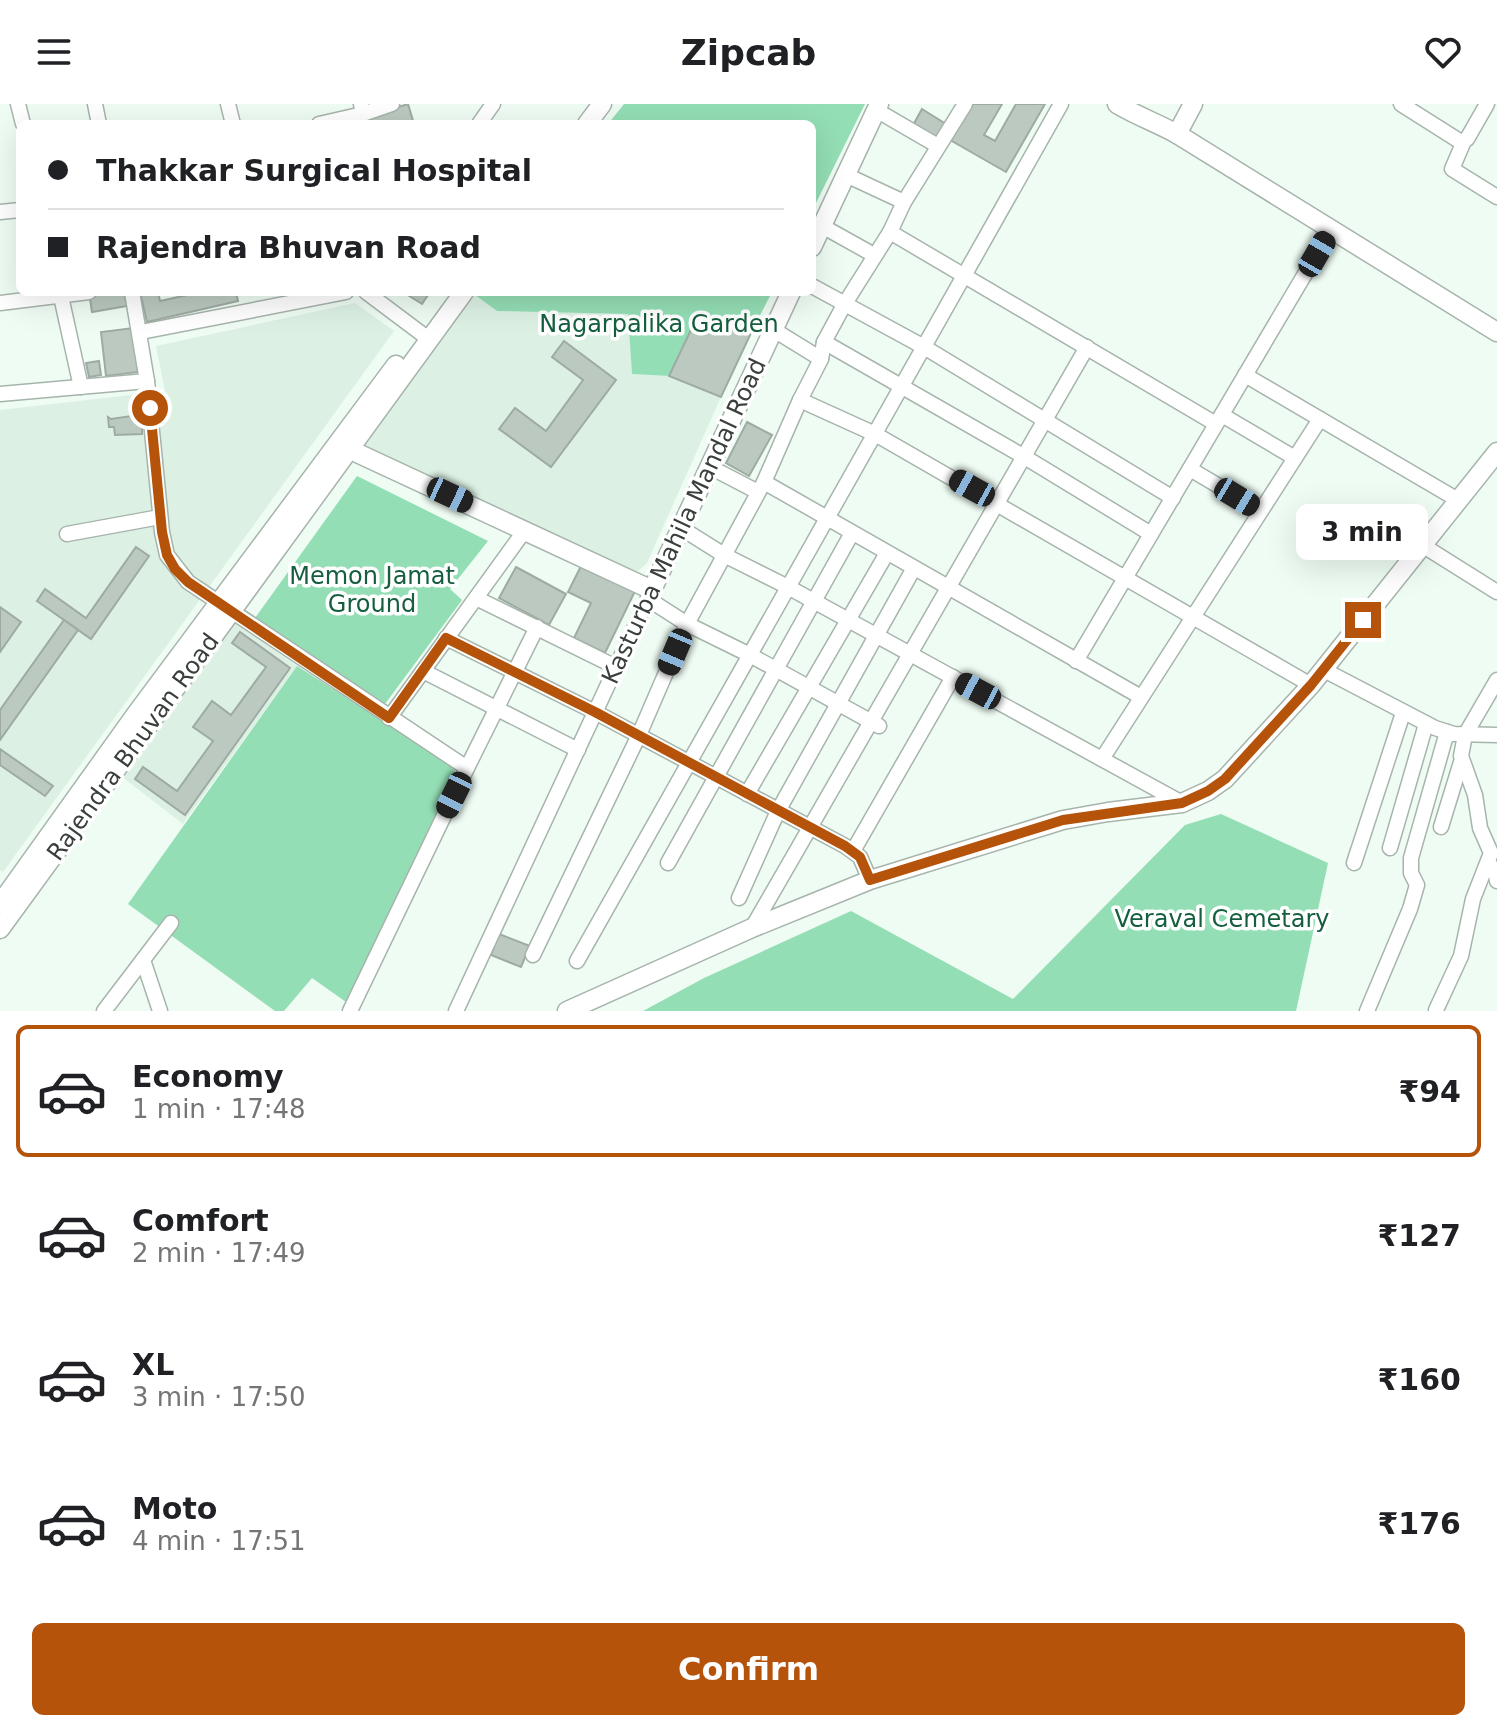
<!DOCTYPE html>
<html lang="en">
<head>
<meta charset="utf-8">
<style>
	:root { --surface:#fff; --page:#f2f2f2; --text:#202124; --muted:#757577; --line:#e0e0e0; --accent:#b45309 }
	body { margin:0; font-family:"DejaVu Sans",sans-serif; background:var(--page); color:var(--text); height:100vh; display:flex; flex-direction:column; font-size:30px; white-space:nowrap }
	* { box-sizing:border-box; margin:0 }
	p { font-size:26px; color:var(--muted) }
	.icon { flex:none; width:44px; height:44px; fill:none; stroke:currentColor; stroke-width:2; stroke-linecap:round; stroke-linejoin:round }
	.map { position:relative; height:907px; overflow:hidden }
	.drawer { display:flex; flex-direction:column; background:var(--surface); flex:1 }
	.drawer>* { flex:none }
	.hud { position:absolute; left:16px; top:16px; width:800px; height:176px; border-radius:12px; box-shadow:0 8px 32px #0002; display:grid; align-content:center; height:176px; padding:0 32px; background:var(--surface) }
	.end { position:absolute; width:36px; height:36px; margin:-18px; border:10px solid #b45309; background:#fff; box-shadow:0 0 0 4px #fff }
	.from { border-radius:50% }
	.bubble { position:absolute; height:56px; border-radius:12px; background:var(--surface); box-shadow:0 8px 32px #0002; font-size:26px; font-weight:600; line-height:56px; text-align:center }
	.car { position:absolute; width:24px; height:48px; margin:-24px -12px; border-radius:10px; box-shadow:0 0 6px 2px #0007; background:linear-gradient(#222 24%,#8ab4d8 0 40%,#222 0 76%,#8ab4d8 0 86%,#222 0) }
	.hud b { display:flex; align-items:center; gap:28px; height:76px; font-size:30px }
	.hud b+b { border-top:2px solid var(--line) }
	.hud i { width:20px; height:20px; background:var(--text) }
	ul { padding:14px 0 0; list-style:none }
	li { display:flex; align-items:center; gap:24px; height:132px; margin:0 16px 12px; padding:0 16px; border:4px solid transparent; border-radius:12px }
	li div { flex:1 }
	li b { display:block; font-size:30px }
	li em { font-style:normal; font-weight:600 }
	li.active { border-color:var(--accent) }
	li>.icon { width:72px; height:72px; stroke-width:1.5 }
	.action { display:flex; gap:16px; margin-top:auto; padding:16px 32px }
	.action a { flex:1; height:92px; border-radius:12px; background:var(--accent); color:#fff; font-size:32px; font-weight:600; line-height:92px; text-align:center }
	header { display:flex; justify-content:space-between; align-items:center; height:104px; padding:0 32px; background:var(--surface); font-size:36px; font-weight:600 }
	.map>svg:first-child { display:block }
	.built { fill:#dcf1e4 }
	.green { fill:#94deb5 }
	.building { fill:#bbc9c0; stroke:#9eaba3; stroke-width:2 }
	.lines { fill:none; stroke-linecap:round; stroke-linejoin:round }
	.street-casing { stroke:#a7b4ac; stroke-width:17 }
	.secondary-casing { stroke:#a7b4ac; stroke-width:21 }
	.street { stroke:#fff; stroke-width:14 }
	.secondary { stroke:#fff; stroke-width:18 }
	.route { stroke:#b45309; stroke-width:10 }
	.labels { text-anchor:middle; stroke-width:7; stroke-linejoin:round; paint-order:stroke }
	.park-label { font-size:24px; fill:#155f3e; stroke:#fff }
	.street-label { font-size:24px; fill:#393f3b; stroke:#fff }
</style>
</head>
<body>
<header><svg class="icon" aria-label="menu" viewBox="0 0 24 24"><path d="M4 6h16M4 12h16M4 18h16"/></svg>Zipcab<svg class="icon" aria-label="heart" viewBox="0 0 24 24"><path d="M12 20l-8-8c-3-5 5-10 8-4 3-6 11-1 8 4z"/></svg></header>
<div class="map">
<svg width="1497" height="907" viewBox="0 0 1497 907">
	<rect width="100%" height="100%" fill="#eefcf3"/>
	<g class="built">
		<polygon points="475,191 497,207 629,210 632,270 669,272 721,293 647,459 638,467 626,468 362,345"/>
		<polygon points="355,199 394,227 3,768 0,766 0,306 165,287 156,242"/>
		<polygon points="234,518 297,562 183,720 122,673"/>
	</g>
	<g class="green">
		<polygon points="624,0 865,0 812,107 812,20 608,20"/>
		<polygon points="478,188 772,188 751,229 698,211 669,272 632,270 628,210 497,207 475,191"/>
		<polygon points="357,372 488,437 450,485 462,496 385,600 255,514"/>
		<polygon points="297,562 443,655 455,667 455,675 346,898 312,874 284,907 275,907 128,800"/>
		<polygon points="1221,710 1328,759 1296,907 643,907 704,874 851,807 1013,895 1185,721"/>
	</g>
	<g class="building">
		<polygon points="408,0 414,20 345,20"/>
		<polygon points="971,0 1002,0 984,31 995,37 1016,0 1045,0 1006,68 950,36"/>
		<polygon points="922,5 946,20 935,37 912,23"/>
		<polygon points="89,188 124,188 127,202 92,208"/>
		<polygon points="140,188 158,188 160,197 201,188 236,188 238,197 147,218"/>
		<polygon points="403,188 430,188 422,200"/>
		<polygon points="698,211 751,229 721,293 669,272"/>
		<polygon points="133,224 138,268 106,272 101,228"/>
		<polygon points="564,237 616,276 551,363 499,325 515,304 546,327 583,276 552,253"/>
		<polygon points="99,257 101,271 89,273 86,259"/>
		<polygon points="142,311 142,330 115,331 114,323 109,323 108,313 111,315 131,312 132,315 136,312"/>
		<polygon points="747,318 772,331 749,372 726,359"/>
		<polygon points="136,443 149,452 91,535 37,497 45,485 86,514"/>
		<polygon points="583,458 637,483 605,549 574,534 591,499 568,488"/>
		<polygon points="516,463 566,490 549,521 499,494"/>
		<polygon points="0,503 21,518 0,548"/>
		<polygon points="64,516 78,526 0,636 0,606"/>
		<polygon points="240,528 290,564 185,711 135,675 143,663 177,687 213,637 193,623 212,597 231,611 266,563 232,539"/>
		<polygon points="0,645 53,682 45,692 0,661"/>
		<polygon points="499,830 530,842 521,863 491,851"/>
	</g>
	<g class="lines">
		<g class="street-casing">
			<g id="street">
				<polyline points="18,0 23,20"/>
				<polyline points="95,0 99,20"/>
				<polyline points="228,0 233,20"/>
				<polyline points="361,0 363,10 392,0"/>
				<polyline points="1401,0 1461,38 1467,35 1487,0"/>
				<polyline points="876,6 938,42"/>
				<polyline points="319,20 363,10"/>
				<polyline points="479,20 493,0"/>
				<polyline points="1464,37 1452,65 1497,93"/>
				<polyline points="846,71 904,98"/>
				<polyline points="0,108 20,106"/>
				<polyline points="822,122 874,151"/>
				<polyline points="890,128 1216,320"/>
				<polyline points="812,182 924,243 1173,394"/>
				<polyline points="60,188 81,283"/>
				<polyline points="366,188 430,236"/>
				<polyline points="0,199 89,188"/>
				<polyline points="774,226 821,255"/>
				<polyline points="141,228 346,188"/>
				<polyline points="824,238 1023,352 1151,430"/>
				<polyline points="1245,271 1458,396"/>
				<polyline points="147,277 162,428 167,451 188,478 467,664 350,907"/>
				<polyline points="0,290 147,277 132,188"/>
				<polyline points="800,296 875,330 1311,581"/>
				<polyline points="1222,311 1295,354"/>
				<polyline points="710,363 758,388"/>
				<polyline points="1190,365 1261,407"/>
				<polyline points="764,378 1141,593"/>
				<polyline points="681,424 724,451 788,483 1182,699"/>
				<polyline points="67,430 160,413"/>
				<polyline points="1422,441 1497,488"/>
				<polyline points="476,494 616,563"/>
				<polyline points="648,495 687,520 750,551 879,622"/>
				<polyline points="446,534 595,608 845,742 860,753 870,776"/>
				<polyline points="1076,557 1331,126"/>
				<polyline points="1324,566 1435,624 1454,630 1497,631"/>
				<polyline points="423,567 578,646"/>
				<polyline points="389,614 525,426"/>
				<polyline points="1102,655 1320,315"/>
				<polyline points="467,664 537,523"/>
				<polyline points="747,690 887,449"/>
				<polyline points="1441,723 1461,658"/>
				<polyline points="1390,744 1426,620"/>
				<polyline points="853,747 953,573"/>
				<polyline points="668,759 852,429"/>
				<polyline points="1354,759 1403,609"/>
				<polyline points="1488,759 1495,766 1497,777"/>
				<polyline points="739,794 778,707 914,464"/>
				<polyline points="752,824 1087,243"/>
				<polyline points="533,851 639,631 687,520 764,378 800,296 821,255 824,238 844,201 890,128 904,98 965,0"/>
				<polyline points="143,856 160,907"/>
				<polyline points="577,857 1061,0"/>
				<polyline points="1436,906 1461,852 1473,795 1491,749 1480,724 1475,691 1461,652 1465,631 1497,576"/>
				<polyline points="104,907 171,819"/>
				<polyline points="456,907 652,486"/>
				<polyline points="1367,907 1410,805 1417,781 1411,769 1411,754 1447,628"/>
			</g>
		</g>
		<g class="secondary-casing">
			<g id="secondary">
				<path d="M1117,0C1137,12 1157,19 1177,30L1497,228"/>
				<polyline points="587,20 602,0"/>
				<polyline points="1177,30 1193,0"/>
				<polyline points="812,143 879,0"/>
				<polyline points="340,341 652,486 791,188"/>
				<polyline points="0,800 136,610 396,261"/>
				<polyline points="0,825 464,188"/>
				<polyline points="567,907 752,824 870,776 1063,716 1108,708 1182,699 1208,687 1225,675 1311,581 1497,348"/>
			</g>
		</g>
		<use href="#street" class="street"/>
		<use href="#secondary" class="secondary"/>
	</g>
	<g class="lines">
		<polyline class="route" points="150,304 162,428 167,451 175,465 188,478 389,614 446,534 595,608 845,742 860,753 870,776 1063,716 1182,699 1208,687 1225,675 1311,581 1363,516"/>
	</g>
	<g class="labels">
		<g class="park-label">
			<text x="659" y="228">Nagarpalika Garden</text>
			<text x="372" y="480">Memon Jamat<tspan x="372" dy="28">Ground</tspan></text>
			<text x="1222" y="823">Veraval Cemetary</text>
		</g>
		<g class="street-label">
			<text transform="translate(684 417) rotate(-65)" y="8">Kasturba Mahila Mandal Road</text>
			<text transform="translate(133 643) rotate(-54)" y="8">Rajendra Bhuvan Road</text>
		</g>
	</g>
</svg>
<i class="end from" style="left:150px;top:304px"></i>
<i class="end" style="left:1363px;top:516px"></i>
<div class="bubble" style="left:1296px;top:400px;width:132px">3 min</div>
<i class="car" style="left:1317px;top:150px;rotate:30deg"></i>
<i class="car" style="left:972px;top:384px;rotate:299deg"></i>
<i class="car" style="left:450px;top:391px;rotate:115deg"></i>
<i class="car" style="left:1237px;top:393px;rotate:121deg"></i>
<i class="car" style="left:675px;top:548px;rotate:203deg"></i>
<i class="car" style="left:978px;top:587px;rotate:298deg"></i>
<i class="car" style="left:454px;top:691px;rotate:206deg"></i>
<div class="hud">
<b><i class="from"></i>Thakkar Surgical Hospital</b>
<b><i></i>Rajendra Bhuvan Road</b>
</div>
</div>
<section class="drawer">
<ul>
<li class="active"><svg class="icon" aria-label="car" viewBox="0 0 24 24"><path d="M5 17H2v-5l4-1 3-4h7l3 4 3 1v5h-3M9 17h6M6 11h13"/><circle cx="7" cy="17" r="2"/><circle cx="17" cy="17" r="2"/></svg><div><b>Economy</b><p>1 min · 17:48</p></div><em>₹94</em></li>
<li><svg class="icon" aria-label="car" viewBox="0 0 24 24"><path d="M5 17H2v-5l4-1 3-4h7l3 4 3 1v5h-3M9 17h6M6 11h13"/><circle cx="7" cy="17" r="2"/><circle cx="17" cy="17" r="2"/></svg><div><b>Comfort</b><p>2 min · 17:49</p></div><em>₹127</em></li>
<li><svg class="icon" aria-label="car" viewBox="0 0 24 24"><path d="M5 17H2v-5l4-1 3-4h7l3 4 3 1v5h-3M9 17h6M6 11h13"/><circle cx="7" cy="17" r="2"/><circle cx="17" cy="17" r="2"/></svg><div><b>XL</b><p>3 min · 17:50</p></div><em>₹160</em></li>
<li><svg class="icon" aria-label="car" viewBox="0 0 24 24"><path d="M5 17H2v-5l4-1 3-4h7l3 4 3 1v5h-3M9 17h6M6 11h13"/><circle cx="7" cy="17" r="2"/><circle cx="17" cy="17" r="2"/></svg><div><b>Moto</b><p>4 min · 17:51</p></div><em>₹176</em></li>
</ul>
<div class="action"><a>Confirm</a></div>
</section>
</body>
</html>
